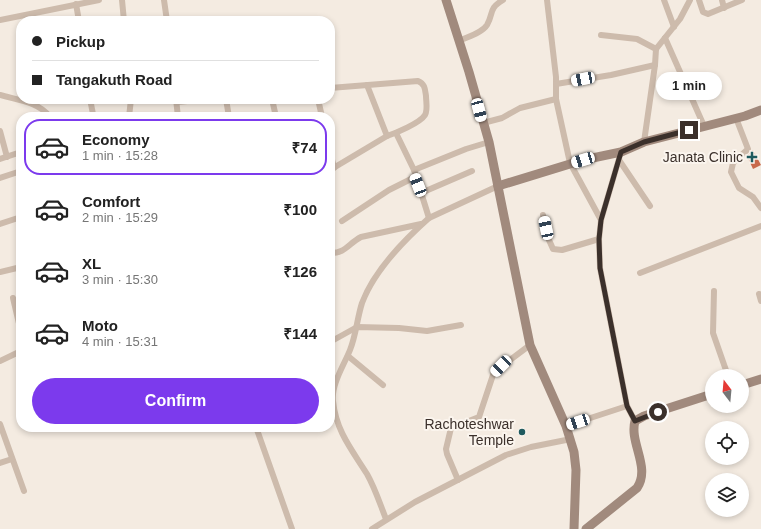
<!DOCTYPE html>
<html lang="en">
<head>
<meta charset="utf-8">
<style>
	:root { --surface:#fff; --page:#f2f2f2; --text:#222; --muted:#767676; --line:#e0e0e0; --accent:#7c3aed }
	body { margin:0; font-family:Arial,sans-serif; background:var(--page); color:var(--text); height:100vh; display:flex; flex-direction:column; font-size:15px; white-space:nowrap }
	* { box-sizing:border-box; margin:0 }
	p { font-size:13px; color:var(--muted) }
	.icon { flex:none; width:22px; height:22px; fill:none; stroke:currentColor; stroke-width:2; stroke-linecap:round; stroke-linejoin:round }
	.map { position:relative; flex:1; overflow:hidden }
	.sheet { position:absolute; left:16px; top:112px; width:319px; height:320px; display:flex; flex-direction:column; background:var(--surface); border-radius:16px; box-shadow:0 2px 6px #0003 }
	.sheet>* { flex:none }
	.top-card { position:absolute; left:16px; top:16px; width:319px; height:88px; border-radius:16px; box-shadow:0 2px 6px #0003; display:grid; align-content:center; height:88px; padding:0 16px; background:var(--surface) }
	.needle { width:26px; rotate:344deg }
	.controls { position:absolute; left:705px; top:369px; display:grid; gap:8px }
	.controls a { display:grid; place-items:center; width:44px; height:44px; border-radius:50%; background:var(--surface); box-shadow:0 2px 6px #0003; font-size:20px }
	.end { position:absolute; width:18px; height:18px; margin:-9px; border:5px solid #3b302b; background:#fff; box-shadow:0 0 0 2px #fff }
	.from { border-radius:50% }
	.bubble { position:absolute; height:28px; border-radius:14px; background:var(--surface); box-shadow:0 2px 6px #0003; font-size:13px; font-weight:700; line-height:28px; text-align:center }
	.car { position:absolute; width:12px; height:24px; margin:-12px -6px; border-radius:5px; box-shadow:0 0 3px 1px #0007; background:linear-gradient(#fff 24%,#345 0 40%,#fff 0 76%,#345 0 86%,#fff 0) }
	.top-card b { display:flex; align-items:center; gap:14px; height:38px; font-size:15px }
	.top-card b+b { border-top:1px solid var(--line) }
	.top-card i { width:10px; height:10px; background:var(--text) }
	ul { padding:7px 0 0; list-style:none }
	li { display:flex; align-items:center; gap:12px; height:56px; margin:0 8px 6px; padding:0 8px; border:2px solid transparent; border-radius:16px }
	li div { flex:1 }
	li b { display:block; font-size:15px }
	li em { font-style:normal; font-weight:700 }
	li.active { border-color:var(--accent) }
	li>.icon { width:36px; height:36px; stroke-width:1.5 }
	.cta { display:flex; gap:8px; margin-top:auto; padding:8px 16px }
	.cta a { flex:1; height:46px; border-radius:24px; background:var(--accent); color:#fff; font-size:16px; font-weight:700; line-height:46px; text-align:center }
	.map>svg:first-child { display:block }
	.building { fill:#c8694b }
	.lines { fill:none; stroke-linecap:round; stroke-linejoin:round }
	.street { stroke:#cdbbac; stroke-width:6 }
	.secondary { stroke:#a18a7d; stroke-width:9 }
	.route { stroke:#3b302b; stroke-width:5 }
	.poi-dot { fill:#1f5a5e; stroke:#fbf5ee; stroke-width:1.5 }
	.labels { text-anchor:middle; stroke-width:4; stroke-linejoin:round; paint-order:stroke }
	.poi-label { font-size:14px; fill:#3b302b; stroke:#fbf5ee; text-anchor:end }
</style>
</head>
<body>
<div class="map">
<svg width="761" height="529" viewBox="0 0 761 529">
	<rect width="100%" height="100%" fill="#f4ebe1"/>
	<polygon class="building" points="753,150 761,165 753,169 747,156"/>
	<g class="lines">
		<g class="street">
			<polyline points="122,0 124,21"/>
			<polyline points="164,0 167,21"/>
			<polyline points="547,0 556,77 556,99 570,163 601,220"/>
			<polyline points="664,0 674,27"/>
			<polyline points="699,0 703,12 708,14 742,0"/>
			<polyline points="722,0 724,8"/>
			<polyline points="76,4 79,21"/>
			<polyline points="0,20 99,0"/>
			<polyline points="601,35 637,39 656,49"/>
			<polyline points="665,38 704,126"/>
			<path d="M459,41C467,37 482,33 487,25C494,13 488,9 503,0"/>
			<polyline points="556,84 611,75 655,65"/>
			<polyline points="367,85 387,136"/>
			<path d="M330,88L418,81C425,84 425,89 426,96C426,102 428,110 425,115C420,123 396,133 387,136L330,170"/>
			<path d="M0,95C17,100 39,102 50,117"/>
			<polyline points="90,99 93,114"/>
			<polyline points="176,99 178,117"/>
			<polyline points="226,99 229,117"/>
			<polyline points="272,99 276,117"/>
			<polyline points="318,99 322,117"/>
			<polyline points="177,102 208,99"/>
			<polyline points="129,117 131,99"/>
			<polyline points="736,118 748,149 733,163 731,172 739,188 753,197 761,208"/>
			<polyline points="483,123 502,118 520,108 556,99"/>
			<polyline points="0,131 7,157"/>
			<polyline points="396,133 414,170 429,218"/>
			<polyline points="644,142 655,65 656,49 680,19 690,0"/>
			<polyline points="330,151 334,168"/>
			<polyline points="621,152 601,220 599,239 600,268 627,406 635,421"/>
			<polyline points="0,159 21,152"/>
			<polyline points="619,160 650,206"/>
			<polyline points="414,170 466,149 489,142"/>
			<polyline points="0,178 21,171"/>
			<polyline points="421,193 472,171"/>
			<polyline points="543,215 549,240 553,249 562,250 599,239"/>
			<polyline points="342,221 389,190 415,177"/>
			<polyline points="0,224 21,217"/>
			<path d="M330,253C345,254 349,243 361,237L421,224"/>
			<polyline points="0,272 21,267"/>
			<polyline points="640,273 761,226"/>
			<polyline points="714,291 713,333 728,376"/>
			<polyline points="759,294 761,301"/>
			<polyline points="13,298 21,332"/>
			<polyline points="330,342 357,327 399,328 427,331 461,325"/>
			<polyline points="348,356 383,385"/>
			<polyline points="0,361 21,351"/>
			<polyline points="0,424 24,491"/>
			<polyline points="566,426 627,406"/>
			<polyline points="256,427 292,529"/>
			<polyline points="0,463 12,459"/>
			<polyline points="458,480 447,454 446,449 451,428 479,417 494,372 530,345"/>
			<path d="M386,519C380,504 375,488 367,474C352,450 336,431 333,401C331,385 344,365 350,350C356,335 357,319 362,303C374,271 403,241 429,218L498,186"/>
			<polyline points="372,529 415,502 506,455 531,447 571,439"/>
		</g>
		<g class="secondary">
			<polyline points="446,0 469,72 489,142 530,345 566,426 574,452 576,470 574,529"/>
			<polyline points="498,186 583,160 621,152 644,142 745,116 761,110"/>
			<polyline points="742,385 761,379"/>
			<path d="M586,529L637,488C651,467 629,443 635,421L644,416L712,394"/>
		</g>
	</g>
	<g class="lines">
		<polyline class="route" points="658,412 635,421 627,406 600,268 599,239 601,220 621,152 644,142 689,130"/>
	</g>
	<g class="poi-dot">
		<path d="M750 151h4v4h4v4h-4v4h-4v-4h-4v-4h4z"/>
		<circle cx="522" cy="432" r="4"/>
	</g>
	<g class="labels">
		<g class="poi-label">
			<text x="743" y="162">Janata Clinic</text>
			<text x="514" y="429">Rachoteshwar<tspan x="514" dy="16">Temple</tspan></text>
		</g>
	</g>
</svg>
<div class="controls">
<a><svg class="needle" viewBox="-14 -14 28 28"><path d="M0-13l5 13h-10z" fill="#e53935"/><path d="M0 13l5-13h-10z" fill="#767676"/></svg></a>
<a><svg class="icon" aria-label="locate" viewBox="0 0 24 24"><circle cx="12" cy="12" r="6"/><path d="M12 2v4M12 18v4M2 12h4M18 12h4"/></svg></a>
<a><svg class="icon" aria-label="layers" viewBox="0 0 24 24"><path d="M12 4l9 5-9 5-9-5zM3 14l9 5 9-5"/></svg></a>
</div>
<i class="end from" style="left:658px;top:412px"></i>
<i class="end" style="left:689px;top:130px"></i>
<div class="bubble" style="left:656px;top:72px;width:66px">1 min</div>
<i class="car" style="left:583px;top:79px;rotate:259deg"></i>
<i class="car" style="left:479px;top:110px;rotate:165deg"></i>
<i class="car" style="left:583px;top:160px;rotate:253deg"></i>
<i class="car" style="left:418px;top:185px;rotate:339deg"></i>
<i class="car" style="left:546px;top:228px;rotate:348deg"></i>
<i class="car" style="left:501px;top:366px;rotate:225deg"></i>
<i class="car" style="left:578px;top:422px;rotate:252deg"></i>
<div class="top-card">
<b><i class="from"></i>Pickup</b>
<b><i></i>Tangakuth Road</b>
</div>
<section class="sheet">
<ul>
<li class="active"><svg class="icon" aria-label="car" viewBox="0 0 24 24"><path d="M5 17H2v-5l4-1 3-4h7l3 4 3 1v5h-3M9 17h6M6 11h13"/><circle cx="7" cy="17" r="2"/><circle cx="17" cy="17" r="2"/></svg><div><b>Economy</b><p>1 min · 15:28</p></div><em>₹74</em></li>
<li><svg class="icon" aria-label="car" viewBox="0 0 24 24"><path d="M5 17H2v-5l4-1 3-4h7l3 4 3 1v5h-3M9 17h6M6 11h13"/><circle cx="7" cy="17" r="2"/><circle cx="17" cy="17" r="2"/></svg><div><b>Comfort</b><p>2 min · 15:29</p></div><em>₹100</em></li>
<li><svg class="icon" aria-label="car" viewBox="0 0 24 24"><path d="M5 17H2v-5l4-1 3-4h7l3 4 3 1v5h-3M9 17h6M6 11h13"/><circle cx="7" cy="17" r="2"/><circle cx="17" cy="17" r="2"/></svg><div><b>XL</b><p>3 min · 15:30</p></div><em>₹126</em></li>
<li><svg class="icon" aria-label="car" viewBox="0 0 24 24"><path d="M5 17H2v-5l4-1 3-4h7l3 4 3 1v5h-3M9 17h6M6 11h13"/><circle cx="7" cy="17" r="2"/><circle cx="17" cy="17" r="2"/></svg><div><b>Moto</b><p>4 min · 15:31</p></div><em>₹144</em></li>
</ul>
<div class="cta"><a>Confirm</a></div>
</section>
</div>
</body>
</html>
